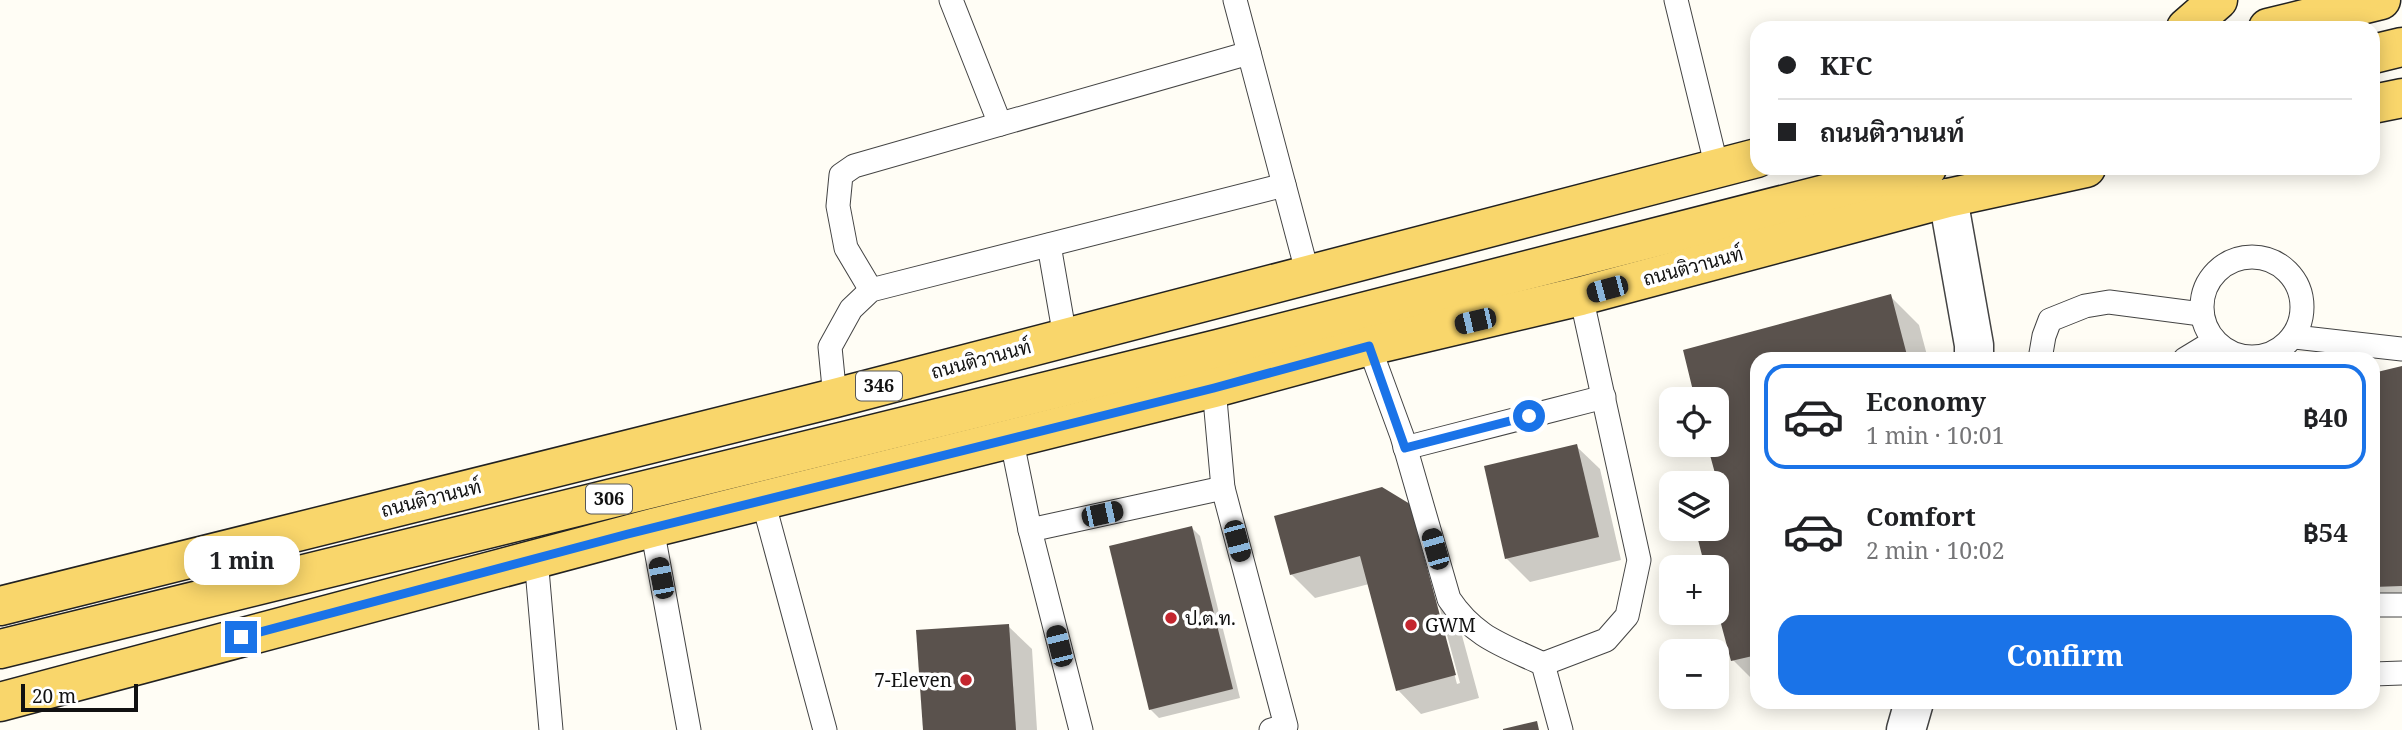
<!DOCTYPE html>
<html lang="en">
<head>
<meta charset="utf-8">
<style>
	:root { --surface:#fff; --page:#f6f6f6; --text:#202124; --muted:#757577; --line:#e0e0e0; --accent:#1a73e8 }
	body { margin:0; font-family:"Noto Serif",Sarabun,serif; background:var(--page); color:var(--text); height:100vh; display:flex; flex-direction:column; font-size:26px; white-space:nowrap }
	* { box-sizing:border-box; margin:0 }
	p { font-size:23px; color:var(--muted) }
	.icon { flex:none; width:38px; height:38px; fill:none; stroke:currentColor; stroke-width:2; stroke-linecap:round; stroke-linejoin:round }
	.map { position:relative; flex:1; overflow:hidden }
	.drawer { position:absolute; left:1750px; top:352px; width:630px; height:357px; display:flex; flex-direction:column; background:var(--surface); border-radius:21px; box-shadow:0 4px 18px #0003 }
	.drawer>* { flex:none }
	.hud { position:absolute; left:1750px; top:21px; width:630px; height:154px; border-radius:21px; box-shadow:0 4px 18px #0003; display:grid; align-content:center; height:154px; padding:0 28px; background:var(--surface) }
	.fabs { position:absolute; left:1659px; top:387px; display:grid; gap:14px }
	.fabs a { display:grid; place-items:center; width:70px; height:70px; border-radius:14px; background:var(--surface); box-shadow:0 4px 18px #0003; font-size:35px }
	.scale { position:absolute; left:21px; bottom:18px; width:117px; box-sizing:border-box; padding-left:7px; border:4px solid #111; border-top:0; font-size:19px; line-height:24px; white-space:nowrap; color:#111; -webkit-text-stroke:5px #fff; paint-order:stroke }
	.end { position:absolute; width:32px; height:32px; margin:-16px; border:9px solid #1a73e8; background:#fff; box-shadow:0 0 0 4px #fff }
	.from { border-radius:50% }
	.bubble { position:absolute; height:49px; border-radius:21px; background:var(--surface); box-shadow:0 4px 18px #0003; font-size:23px; font-weight:700; line-height:49px; text-align:center }
	.car { position:absolute; width:21px; height:42px; margin:-21px -10px; border-radius:9px; box-shadow:0 0 5px 2px #0007; background:linear-gradient(#222 24%,#8ab4d8 0 40%,#222 0 76%,#8ab4d8 0 86%,#222 0) }
	.hud b { display:flex; align-items:center; gap:24px; height:66px; font-size:26px }
	.hud b+b { border-top:2px solid var(--line) }
	.hud i { width:18px; height:18px; background:var(--text) }
	ul { padding:12px 0 0; list-style:none }
	li { display:flex; align-items:center; gap:21px; height:105px; margin:0 14px 10px; padding:0 14px; border:4px solid transparent; border-radius:21px }
	li div { flex:1 }
	li b { display:block; font-size:26px }
	li em { font-style:normal; font-weight:700 }
	li.selected { border-color:var(--accent) }
	li>.icon { width:63px; height:63px; stroke-width:1.5 }
	.button { display:flex; gap:14px; margin-top:auto; padding:14px 28px }
	.button a { flex:1; height:80px; border-radius:21px; background:var(--accent); color:#fff; font-size:28px; font-weight:700; line-height:80px; text-align:center }
	.map>svg:first-child { display:block }
	.shadow { fill:#0003; fill-rule:evenodd }
	.building { fill:#5a524d }
	.lines { fill:none; stroke-linecap:round; stroke-linejoin:round }
	.service-casing { stroke:#444; stroke-width:25 }
	.minor-casing { stroke:#444; stroke-width:41 }
	.primary-casing { stroke:#222; stroke-width:41 }
	.service { stroke:#fff; stroke-width:23 }
	.minor { stroke:#fff; stroke-width:38 }
	.primary { stroke:#f9d66b; stroke-width:38 }
	.route { stroke:#1a73e8; stroke-width:9 }
	.poi-dot { fill:#c4262e; stroke:#fff; stroke-width:2.5 }
	.labels { text-anchor:middle; stroke-width:7; stroke-linejoin:round; paint-order:stroke }
	.shield { fill:#fff; stroke:#585858; stroke-width:2 }
	.shield-label { font-size:18px; font-weight:bold; fill:#111 }
	.street-label { font-size:19px; fill:#111; stroke:#fff }
	.poi-label { font-size:19px; fill:#111; stroke:#fff; text-anchor:start }
</style>
</head>
<body>
<div class="map">
<svg width="2402" height="730" viewBox="0 0 2402 730">
	<rect width="100%" height="100%" fill="#fffdf5"/>
	<g class="shadow">
		<polygon points="1890,296 1919,325 1928,359 1757,359 1757,684 1733,660 1717,602 1717,567 1707,567 1717,528 1717,491 1721,490 1717,444 1717,399 1697,399 1685,352"/>
		<polygon points="2402,368 2402,615 2373,616 2373,375"/>
		<polygon points="1576,446 1600,469 1621,560 1530,582 1506,558"/>
		<path d="M1409,505L1433,529L1479,698L1421,714L1398,690L1369,584L1315,598L1291,574ZM1410,513H1414L1460,683L1457,684Z"/>
		<polygon points="1192,528 1200,536 1240,698 1159,718 1150,709"/>
		<polygon points="1008,626 1032,649 1037,730 925,730"/>
	</g>
	<g class="building">
		<polygon points="1891,294 1908,359 1757,359 1757,655 1731,661 1717,609 1717,567 1705,567 1695,528 1717,528 1717,489 1719,488 1707,444 1717,444 1717,399 1695,399 1683,350"/>
		<polygon points="2402,366 2402,586 2373,587 2373,373"/>
		<polygon points="1577,444 1599,537 1505,559 1484,466"/>
		<polygon points="1382,487 1410,504 1456,675 1396,691 1360,556 1290,575 1274,516"/>
		<polygon points="1192,526 1233,689 1149,710 1109,546"/>
		<polygon points="1009,624 1016,730 923,730 916,630"/>
		<polygon points="1537,721 1539,730 1503,730 1503,729"/>
	</g>
	<g class="lines">
		<g class="service-casing">
			<g id="service">
				<polyline points="951,0 1000,124"/>
				<polyline points="1235,0 1308,275"/>
				<polyline points="1676,0 1717,168"/>
				<polyline points="1049,245 1065,337"/>
				<circle cx="2252" cy="307" r="50"/>
				<polyline points="871,290 846,248 838,206 841,175 854,166 1249,53"/>
				<polyline points="2295,337 2402,349"/>
				<path d="M1369,346L1402,436L1449,599C1475,638 1503,645 1543,664L1561,730"/>
				<polyline points="2040,359 2044,336 2050,320 2085,306 2109,302 2201,314"/>
				<polyline points="2185,359 2213,342"/>
				<polyline points="1214,388 1223,488 1286,726 1271,730"/>
				<polyline points="835,398 830,347 851,309 871,290 1284,185"/>
				<polyline points="1011,437 1030,530 1081,730"/>
				<polyline points="1405,448 1604,397"/>
				<polyline points="763,501 825,730"/>
				<polyline points="652,528 689,730"/>
				<polyline points="1030,530 1223,488"/>
				<polyline points="536,558 551,730"/>
				<polyline points="2373,605 2402,605"/>
				<polyline points="1543,664 1606,640 1627,616 1639,560 1581,296"/>
				<polyline points="2373,674 2402,673"/>
			</g>
		</g>
		<g class="minor-casing">
			<g id="minor">
				<polyline points="1948,198 1974,345 1974,359"/>
				<polyline points="1906,730 1914,702"/>
			</g>
		</g>
		<g class="primary-casing">
			<g id="primary">
				<polyline points="2186,28 2218,0"/>
				<polyline points="2268,28 2381,0"/>
				<polyline points="2373,54 2402,47"/>
				<polyline points="2373,104 2402,98"/>
				<polyline points="0,606 835,398 1757,158"/>
				<polyline points="0,649 1218,349 1927,168"/>
				<polyline points="0,702 652,528 1214,388 1369,346 1581,296 1948,198 2086,168"/>
			</g>
		</g>
		<use href="#service" class="service"/>
		<use href="#minor" class="minor"/>
		<use href="#primary" class="primary"/>
	</g>
	<g class="lines">
		<polyline class="route" points="241,637 628,534 1214,388 1369,346 1405,448 1529,416"/>
	</g>
	<g class="poi-dot">
		<circle cx="1171" cy="618" r="7"/>
		<circle cx="1411" cy="625" r="7"/>
		<circle cx="966" cy="680" r="7"/>
	</g>
	<g class="labels">
		<g class="shield">
			<rect x="856" y="371.5" width="46" height="29" rx="5"/>
			<rect x="586" y="484.5" width="46" height="29" rx="5"/>
		</g>
		<g class="shield-label">
			<text x="879" y="392">346</text>
			<text x="609" y="505">306</text>
		</g>
		<g class="street-label">
			<text transform="translate(1693 266) rotate(-15)" y="7">ถนนติวานนท์</text>
			<text transform="translate(981 359) rotate(-15)" y="7">ถนนติวานนท์</text>
			<text transform="translate(431 498) rotate(-14)" y="7">ถนนติวานนท์</text>
		</g>
		<g class="poi-label">
			<text x="1185" y="625">ป.ต.ท.</text>
			<text x="1425" y="632">GWM</text>
			<text x="952" y="687" text-anchor="end">7-Eleven</text>
		</g>
	</g>
</svg>
<div class="fabs">
<a><svg class="icon" aria-label="locate" viewBox="0 0 24 24"><circle cx="12" cy="12" r="6"/><path d="M12 2v4M12 18v4M2 12h4M18 12h4"/></svg></a>
<a><svg class="icon" aria-label="layers" viewBox="0 0 24 24"><path d="M12 4l9 5-9 5-9-5zM3 14l9 5 9-5"/></svg></a>
<a>+</a>
<a>−</a>
</div>
<div class="scale">20 m</div>
<i class="end from" style="left:1529px;top:416px"></i>
<i class="end" style="left:241px;top:637px"></i>
<div class="bubble" style="left:184px;top:536px;width:116px">1 min</div>
<i class="car" style="left:1607px;top:289px;rotate:255deg"></i>
<i class="car" style="left:1475px;top:321px;rotate:257deg"></i>
<i class="car" style="left:1102px;top:514px;rotate:78deg"></i>
<i class="car" style="left:1237px;top:541px;rotate:165deg"></i>
<i class="car" style="left:1435px;top:549px;rotate:344deg"></i>
<i class="car" style="left:661px;top:578px;rotate:349deg"></i>
<i class="car" style="left:1059px;top:646px;rotate:346deg"></i>
<div class="hud">
<b><i class="from"></i>KFC</b>
<b><i></i>ถนนติวานนท์</b>
</div>
<section class="drawer">
<ul>
<li class="selected"><svg class="icon" aria-label="car" viewBox="0 0 24 24"><path d="M5 17H2v-5l4-1 3-4h7l3 4 3 1v5h-3M9 17h6M6 11h13"/><circle cx="7" cy="17" r="2"/><circle cx="17" cy="17" r="2"/></svg><div><b>Economy</b><p>1 min · 10:01</p></div><em>฿40</em></li>
<li><svg class="icon" aria-label="car" viewBox="0 0 24 24"><path d="M5 17H2v-5l4-1 3-4h7l3 4 3 1v5h-3M9 17h6M6 11h13"/><circle cx="7" cy="17" r="2"/><circle cx="17" cy="17" r="2"/></svg><div><b>Comfort</b><p>2 min · 10:02</p></div><em>฿54</em></li>
</ul>
<div class="button"><a>Confirm</a></div>
</section>
</div>
</body>
</html>
